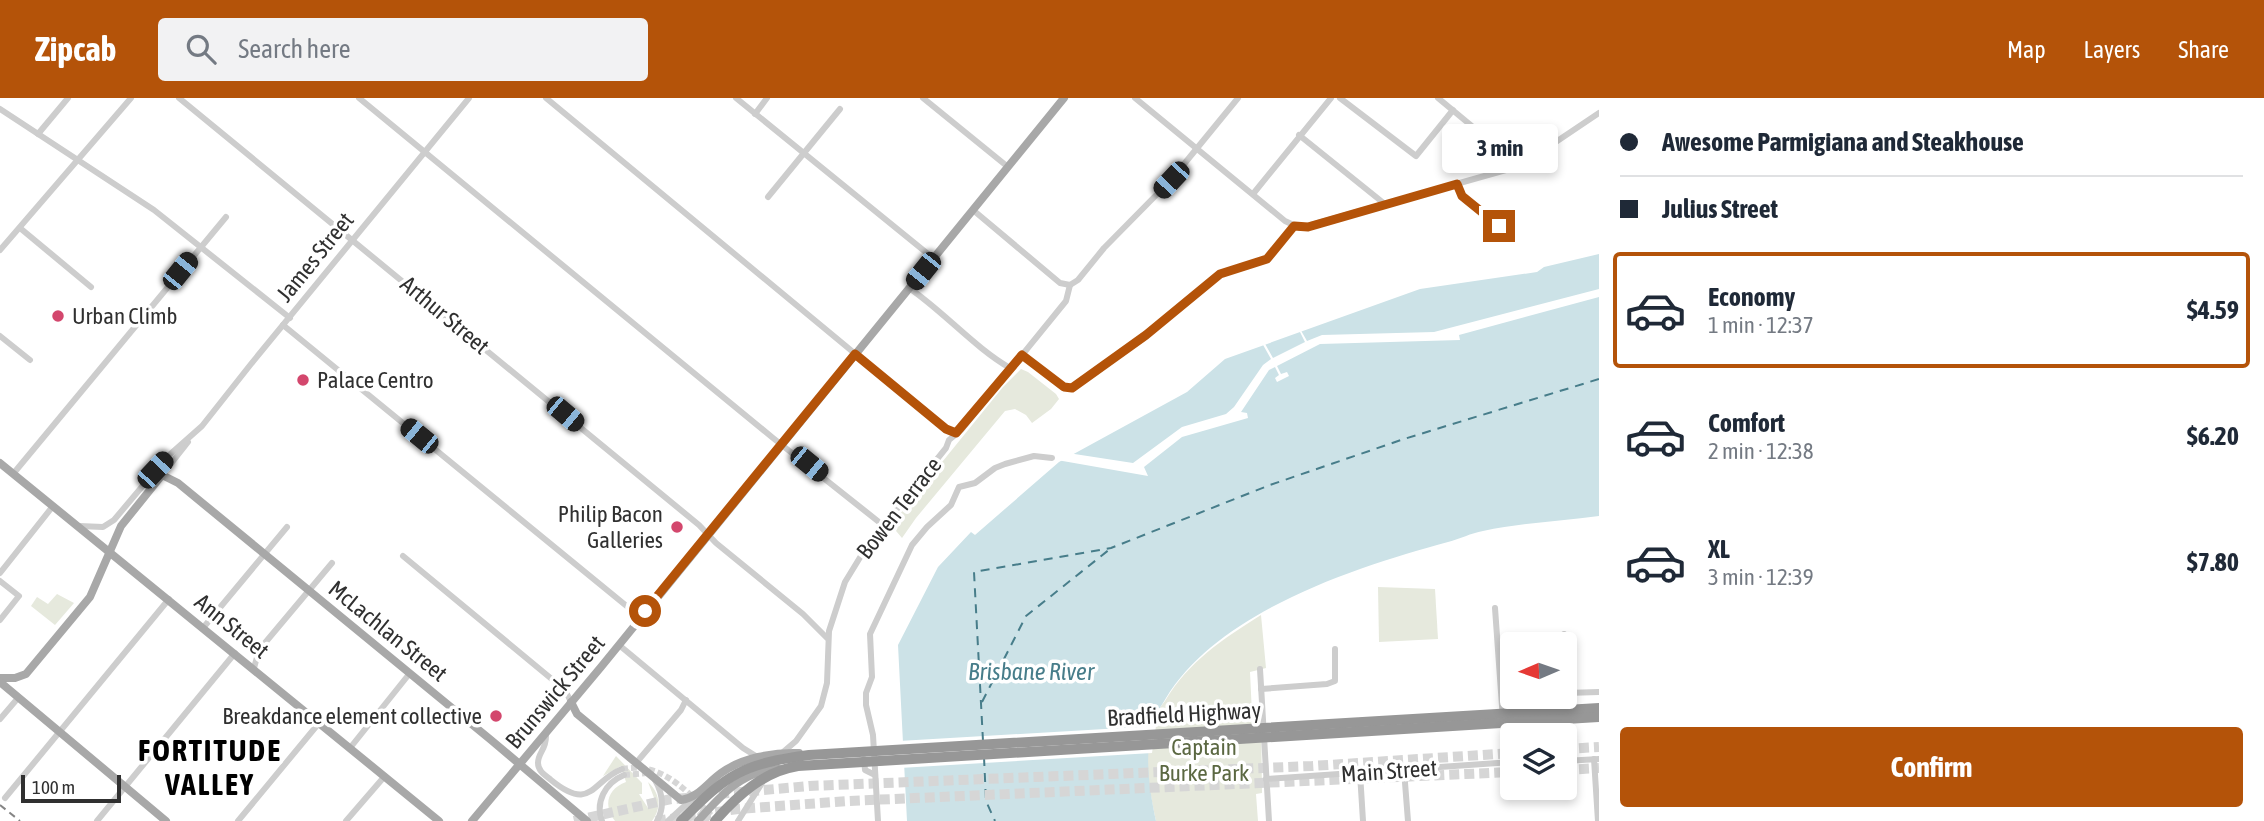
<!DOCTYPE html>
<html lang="en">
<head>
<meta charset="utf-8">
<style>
	:root { --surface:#fff; --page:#f2f2f3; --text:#1f2937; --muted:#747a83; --line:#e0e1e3; --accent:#b45309 }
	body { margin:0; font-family:"Asap Condensed",sans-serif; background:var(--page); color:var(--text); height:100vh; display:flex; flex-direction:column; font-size:26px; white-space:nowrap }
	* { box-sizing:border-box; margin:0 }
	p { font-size:23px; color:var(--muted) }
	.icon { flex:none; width:38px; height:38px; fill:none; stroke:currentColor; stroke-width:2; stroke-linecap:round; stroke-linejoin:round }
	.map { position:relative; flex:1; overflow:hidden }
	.sheet { display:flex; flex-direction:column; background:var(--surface); width:665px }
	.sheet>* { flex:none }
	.top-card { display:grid; align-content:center; height:154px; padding:0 21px; background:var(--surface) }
	.needle { width:46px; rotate:268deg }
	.controls { position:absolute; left:1500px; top:534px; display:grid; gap:14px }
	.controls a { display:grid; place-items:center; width:77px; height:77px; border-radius:7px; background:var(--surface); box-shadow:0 4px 10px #0003; font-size:35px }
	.scale { position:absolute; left:21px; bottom:18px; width:100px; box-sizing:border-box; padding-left:7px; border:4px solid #303030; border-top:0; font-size:19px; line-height:24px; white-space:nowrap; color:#303030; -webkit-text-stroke:5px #fff; paint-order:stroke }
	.end { position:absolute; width:32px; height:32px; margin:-16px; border:9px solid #b45309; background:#fff; box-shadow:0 0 0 4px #fff }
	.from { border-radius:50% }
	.bubble { position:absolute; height:49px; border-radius:7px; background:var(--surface); box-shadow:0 4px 10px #0003; font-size:23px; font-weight:700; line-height:49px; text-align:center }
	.car { position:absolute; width:21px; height:42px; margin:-21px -10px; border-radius:9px; box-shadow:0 0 5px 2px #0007; background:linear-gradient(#222 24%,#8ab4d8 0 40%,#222 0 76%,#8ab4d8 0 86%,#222 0) }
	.top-card b { display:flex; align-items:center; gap:24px; height:66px; font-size:26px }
	.top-card b+b { border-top:2px solid var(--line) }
	.top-card i { width:18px; height:18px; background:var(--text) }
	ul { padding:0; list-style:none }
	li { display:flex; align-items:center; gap:21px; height:116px; margin:0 14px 10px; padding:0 7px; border:4px solid transparent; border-radius:7px }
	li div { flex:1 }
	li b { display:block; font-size:26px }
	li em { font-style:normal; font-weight:700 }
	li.active { border-color:var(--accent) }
	li>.icon { width:63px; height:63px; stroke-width:1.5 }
	.primary-button { display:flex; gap:14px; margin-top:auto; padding:14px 21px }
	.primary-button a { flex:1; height:80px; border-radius:7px; background:var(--accent); color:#fff; font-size:28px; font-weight:700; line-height:80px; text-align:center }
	header { display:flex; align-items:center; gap:42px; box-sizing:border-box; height:98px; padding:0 35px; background:var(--accent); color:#fff }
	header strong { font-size:33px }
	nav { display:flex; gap:38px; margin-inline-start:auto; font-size:24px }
	.search { width:490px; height:63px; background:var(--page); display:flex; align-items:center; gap:18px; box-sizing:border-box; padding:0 24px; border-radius:7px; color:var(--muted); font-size:26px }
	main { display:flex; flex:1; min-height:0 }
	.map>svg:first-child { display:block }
	.green { fill:#e6e9dd }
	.water { fill:#cce2e7 }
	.pier { fill:#fff }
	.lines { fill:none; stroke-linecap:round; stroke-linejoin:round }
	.ferry { stroke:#477d8a; stroke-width:2; stroke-dasharray:9 7; stroke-linecap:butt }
	.minor-tunnel { stroke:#d6d6d6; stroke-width:6; stroke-dasharray:6 3; stroke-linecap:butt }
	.highway-tunnel { stroke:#d6d6d6; stroke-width:10; stroke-dasharray:10 5; stroke-linecap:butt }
	.minor { stroke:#cdcdcd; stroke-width:6 }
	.major { stroke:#a8a8a8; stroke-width:8 }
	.highway { stroke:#979797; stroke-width:10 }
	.rail { stroke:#858585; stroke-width:2; stroke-dasharray:7 5; stroke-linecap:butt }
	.route { stroke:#b45309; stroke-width:9 }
	.poi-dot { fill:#d3476d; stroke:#fff; stroke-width:2.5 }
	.labels { text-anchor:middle; stroke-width:7; stroke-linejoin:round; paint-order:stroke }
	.street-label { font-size:23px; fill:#303030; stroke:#fff }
	.poi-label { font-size:23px; fill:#303030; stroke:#fff; text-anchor:start }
	.park-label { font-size:23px; fill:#5b6842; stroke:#fff }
	.water-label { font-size:24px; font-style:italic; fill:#477d8a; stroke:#fff }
	.district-label { font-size:30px; font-weight:bold; letter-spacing:2px; fill:#000; stroke:#fff }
</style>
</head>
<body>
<header>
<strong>Zipcab</strong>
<div class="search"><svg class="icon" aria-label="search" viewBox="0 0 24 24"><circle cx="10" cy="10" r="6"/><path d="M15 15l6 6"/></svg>Search here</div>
<nav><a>Map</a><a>Layers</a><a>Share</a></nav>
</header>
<main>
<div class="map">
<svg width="1599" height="723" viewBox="0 0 1599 723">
	<rect width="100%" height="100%" fill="#fff"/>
	<g class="green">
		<polygon points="1021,271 1028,274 1056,296 1059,301 1051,311 1032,325 1026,317 1015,311 1005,313 916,420 902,440 891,427 1003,289"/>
		<polygon points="1378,489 1435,491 1438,541 1379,544"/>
		<polygon points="57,496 74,505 55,527 31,508 37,499 48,506"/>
		<path d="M1261,517L1266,570L1250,574L1252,616H1261L1262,695L1256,696L1258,723H1156C1149,691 1142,653 1154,621C1156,615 1161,608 1165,603C1189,563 1223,541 1261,517Z"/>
		<path d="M616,658L642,685V696H639L648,710L656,705L648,684C660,695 662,710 652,723H615C603,708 607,691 626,684L621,668L603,678Z"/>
	</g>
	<path class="water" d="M1599,156V418C1561,423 1521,425 1483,433C1471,435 1460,441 1448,444C1355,469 1218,514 1166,600C1162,607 1156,615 1153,623C1144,656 1149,690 1156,723H907L898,547L938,469L971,434L975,437L1059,364L1187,294L1225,261L1420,191L1537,174L1544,169Z"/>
	<g class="pier">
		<polygon points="1599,191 1599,199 1459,237 1460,242 1320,246 1277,268 1281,276 1287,274 1289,278 1277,284 1275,280 1279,277 1275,269 1269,272 1241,314 1247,315 1248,320 1182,339 1144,369 1148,378 1057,362 1068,355 1133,365 1182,329 1226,316 1234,309 1263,267 1271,261 1262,245 1264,244 1273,260 1305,244 1298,230 1299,229 1307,243 1322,237 1434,234"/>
		<polygon points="1156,628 1152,655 900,670 899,643"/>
	</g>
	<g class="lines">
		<g class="ferry">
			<polyline points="982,604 1026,518 1110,451"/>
			<polyline points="983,643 974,474 1111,450 1270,387 1404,341 1599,281"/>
			<polyline points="984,659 986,703 995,723"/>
		</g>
		<g class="minor-tunnel">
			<path d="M622,671C664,663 689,696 717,723"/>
			<polyline points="624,677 647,675"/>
			<polyline points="692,708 709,723"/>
		</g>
		<g class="highway-tunnel">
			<polyline points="1564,651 1599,649"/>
			<polyline points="1564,672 1599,670"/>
			<polyline points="719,696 809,688 1312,668 1512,655"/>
			<polyline points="574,723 671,701 687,700"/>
			<polyline points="656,723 738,711 848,703 1512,674"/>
		</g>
		<g class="minor">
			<polyline points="179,0 699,427 716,445 803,516 827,540"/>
			<polyline points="359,0 773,340 884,428"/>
			<polyline points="546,0 847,249 946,332 956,335"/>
			<polyline points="736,0 933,160"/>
			<polyline points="923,0 1008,69"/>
			<polyline points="1135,0 1285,123 1300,130 1520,68 1599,15"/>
			<polyline points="1340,0 1416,58 1453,12"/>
			<polyline points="1438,0 1520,68"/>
			<polyline points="0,11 154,112 290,220"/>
			<polyline points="755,16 767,0"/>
			<polyline points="38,36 68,0"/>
			<polyline points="1299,37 1386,107"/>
			<polyline points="1457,86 1462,98 1499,128"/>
			<polyline points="1253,96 1331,0"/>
			<polyline points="768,99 840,11"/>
			<polyline points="973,112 1060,185 1070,187"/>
			<polyline points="20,130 91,189"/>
			<polyline points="0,152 131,0"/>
			<polyline points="1070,187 1078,182 1104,150 1171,82 1238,0"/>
			<path d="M909,190C943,213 975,250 1010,270"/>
			<polyline points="283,227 640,519"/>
			<polyline points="0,238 30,262"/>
			<polyline points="1022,257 1062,288 1072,290 1146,237 1220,176 1267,161 1294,128"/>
			<polyline points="13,376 226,119"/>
			<polyline points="162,377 188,344"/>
			<polyline points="79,428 103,429 114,422 167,359 202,328 251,266 469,0"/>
			<polyline points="403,458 565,592 571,604"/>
			<polyline points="0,475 53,408"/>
			<polyline points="0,483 19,498 0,522"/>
			<polyline points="1495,510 1506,664"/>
			<polyline points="203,530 287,429"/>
			<polyline points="1563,546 1564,536"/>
			<polyline points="619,547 743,650 759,660"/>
			<polyline points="254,570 259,552 332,465"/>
			<polyline points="1260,571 1269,723"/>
			<polyline points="1564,571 1570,663"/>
			<polyline points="1261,591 1327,586 1335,583 1335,551"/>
			<polyline points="1566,595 1599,594"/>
			<polyline points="0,621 18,600"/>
			<path d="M546,634C547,652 538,654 538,665C538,673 545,677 551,682C592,715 591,683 622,671"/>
			<polyline points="350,650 410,575"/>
			<polyline points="782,655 796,643 821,608 827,585 829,533 845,484 867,448 946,350 949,342 961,332 1066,203 1070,187"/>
			<polyline points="864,661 865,672 875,677"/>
			<polyline points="1594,661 1598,723"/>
			<polyline points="1564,663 1599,661"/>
			<polyline points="636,665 681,612 686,602"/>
			<polyline points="1404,672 1408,723"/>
			<polyline points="1360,675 1363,723"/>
			<polyline points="1266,681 1512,664"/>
			<path d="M655,682C663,696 665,709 657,723"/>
			<polyline points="5,700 169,501"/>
			<polyline points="97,723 235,555"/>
			<polyline points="238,723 319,625"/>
			<polyline points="346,723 384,679"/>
			<path d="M602,723C595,704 605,685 624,677"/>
			<polyline points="668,723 692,701"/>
			<polyline points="738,723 762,685"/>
			<polyline points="878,723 873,637 866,607 866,595 872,579 870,536 912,447 927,429 951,407 959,389 975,385 995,370 1005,366 1034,358 1052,360"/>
		</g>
		<g class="major">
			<polyline points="0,365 439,723"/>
			<polyline points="0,580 15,580 26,576 90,499 121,428 162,377 178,385 491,642 587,723"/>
			<polyline points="0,584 166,723"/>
			<path d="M571,604L577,616L681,702C698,700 707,685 721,675C742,660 773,654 799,655"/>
			<polyline points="472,723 601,569 1064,0"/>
			<path d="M698,723C720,698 744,671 779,671"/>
		</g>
		<g class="highway">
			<path d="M681,723C728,675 743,666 809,657L1599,610"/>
			<path d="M715,723C737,698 764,673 798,668L1599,619"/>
		</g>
		<polyline class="rail" points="0,707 20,723"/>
	</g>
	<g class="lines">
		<polyline class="route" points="645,513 855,256 946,331 956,335 1022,257 1064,289 1072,290 1146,237 1220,176 1267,161 1294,128 1308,129 1457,86 1462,98 1499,128"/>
	</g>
	<g class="poi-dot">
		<circle cx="58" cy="218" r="7"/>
		<circle cx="303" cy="282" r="7"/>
		<circle cx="677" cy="429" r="7"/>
		<circle cx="496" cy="618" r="7"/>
	</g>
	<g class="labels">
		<g class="street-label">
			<text transform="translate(315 159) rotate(-51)" y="8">James Street</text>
			<text transform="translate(445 217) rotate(40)" y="8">Arthur Street</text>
			<text transform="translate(899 410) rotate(-52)" y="8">Bowen Terrace</text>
			<text transform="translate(232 528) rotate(39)" y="8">Ann Street</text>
			<text transform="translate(388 533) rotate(39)" y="8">McLachlan Street</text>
			<text transform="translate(555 594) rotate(-50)" y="8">Brunswick Street</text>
			<text transform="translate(1184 616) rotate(-3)" y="8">Bradfield Highway</text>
			<text transform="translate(1389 673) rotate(-4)" y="8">Main Street</text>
		</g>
		<g class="poi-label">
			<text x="72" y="226">Urban Climb</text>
			<text x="317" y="290">Palace Centro</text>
			<text x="663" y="424" text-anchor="end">Philip Bacon<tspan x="663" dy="26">Galleries</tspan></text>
			<text x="482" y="626" text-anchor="end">Breakdance element collective</text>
		</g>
		<g class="park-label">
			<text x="1204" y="657">Captain<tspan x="1204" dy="26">Burke Park</tspan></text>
		</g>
		<g class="water-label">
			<text x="1031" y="582">Brisbane River</text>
		</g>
		<g class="district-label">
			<text x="210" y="663">FORTITUDE<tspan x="210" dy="34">VALLEY</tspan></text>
		</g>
	</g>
</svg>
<div class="controls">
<a><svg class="needle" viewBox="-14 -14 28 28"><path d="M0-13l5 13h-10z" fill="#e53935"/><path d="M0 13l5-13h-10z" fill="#747a83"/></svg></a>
<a><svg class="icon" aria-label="layers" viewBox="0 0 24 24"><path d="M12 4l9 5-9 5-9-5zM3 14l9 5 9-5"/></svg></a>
</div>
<div class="scale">100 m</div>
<i class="end from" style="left:645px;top:513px"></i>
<i class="end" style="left:1499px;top:128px"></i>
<div class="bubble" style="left:1442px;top:26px;width:116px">3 min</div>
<i class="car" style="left:1171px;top:82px;rotate:223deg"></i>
<i class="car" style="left:180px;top:173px;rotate:39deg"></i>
<i class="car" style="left:923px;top:173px;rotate:219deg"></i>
<i class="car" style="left:565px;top:316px;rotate:130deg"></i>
<i class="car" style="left:419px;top:338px;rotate:309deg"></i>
<i class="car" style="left:809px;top:366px;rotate:129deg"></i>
<i class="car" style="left:155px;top:372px;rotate:43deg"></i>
</div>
<section class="sheet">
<div class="top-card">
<b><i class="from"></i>Awesome Parmigiana and Steakhouse</b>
<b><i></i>Julius Street</b>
</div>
<ul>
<li class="active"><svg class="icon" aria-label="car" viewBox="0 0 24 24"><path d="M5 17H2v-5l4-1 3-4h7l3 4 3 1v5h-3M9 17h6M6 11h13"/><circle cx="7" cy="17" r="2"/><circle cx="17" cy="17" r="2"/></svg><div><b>Economy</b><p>1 min · 12:37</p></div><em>$4.59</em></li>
<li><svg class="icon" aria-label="car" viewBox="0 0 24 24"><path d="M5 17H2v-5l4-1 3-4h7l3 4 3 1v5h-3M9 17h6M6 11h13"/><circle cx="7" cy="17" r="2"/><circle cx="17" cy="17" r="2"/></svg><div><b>Comfort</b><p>2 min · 12:38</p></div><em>$6.20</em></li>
<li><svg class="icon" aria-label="car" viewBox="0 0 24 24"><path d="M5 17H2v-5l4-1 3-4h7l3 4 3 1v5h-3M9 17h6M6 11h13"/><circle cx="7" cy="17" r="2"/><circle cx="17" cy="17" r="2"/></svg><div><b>XL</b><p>3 min · 12:39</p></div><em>$7.80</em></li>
</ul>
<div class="primary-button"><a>Confirm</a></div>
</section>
</main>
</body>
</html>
